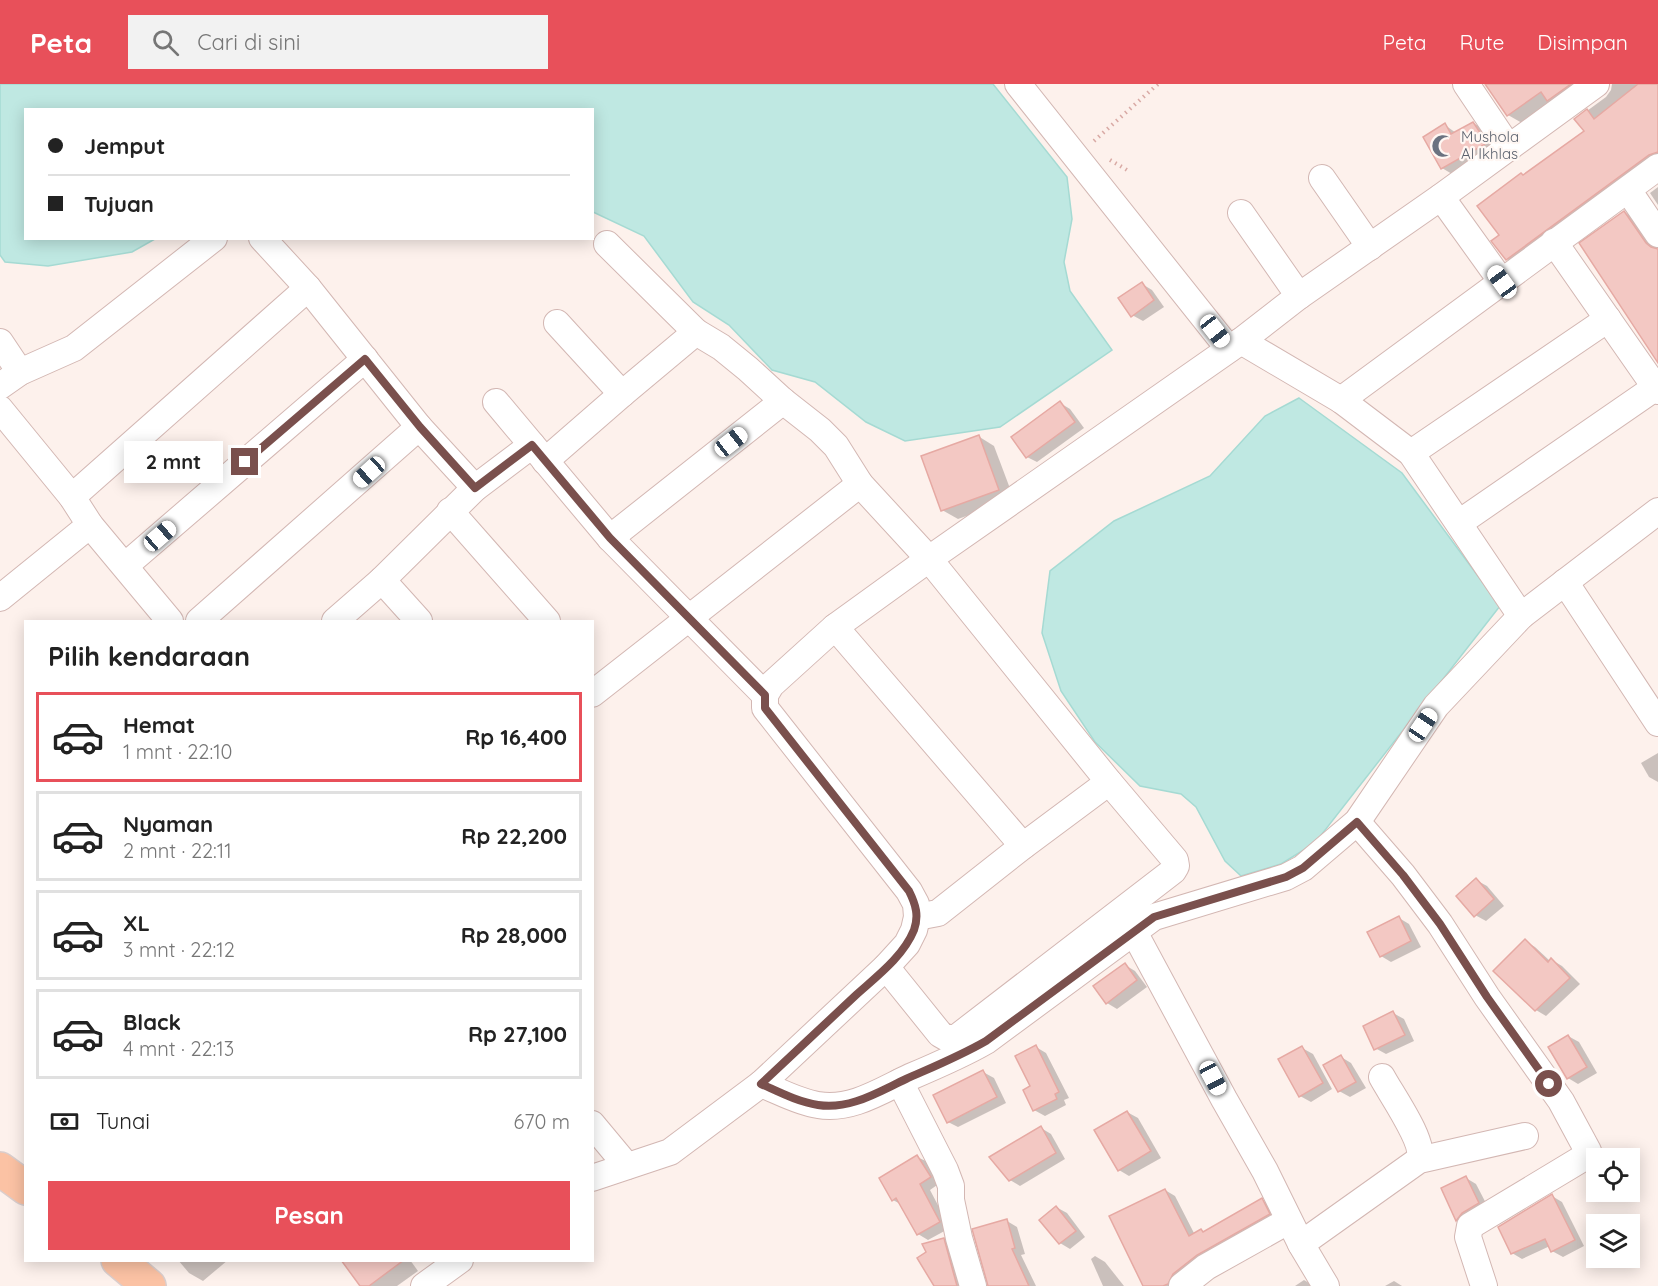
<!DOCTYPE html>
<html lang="id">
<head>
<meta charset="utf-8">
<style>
	:root { --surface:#fff; --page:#f2f2f2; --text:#222; --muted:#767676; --line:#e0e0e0; --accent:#e8505a }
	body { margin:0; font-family:Quicksand,sans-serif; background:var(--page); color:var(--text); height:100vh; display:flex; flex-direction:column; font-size:22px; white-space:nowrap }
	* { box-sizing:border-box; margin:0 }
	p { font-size:20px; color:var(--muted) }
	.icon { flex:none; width:33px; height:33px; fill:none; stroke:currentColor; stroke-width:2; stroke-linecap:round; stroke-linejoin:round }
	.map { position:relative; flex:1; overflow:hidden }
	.panel { position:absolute; left:24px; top:536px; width:570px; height:642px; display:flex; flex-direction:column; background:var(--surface); border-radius:0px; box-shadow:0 3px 15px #0003 }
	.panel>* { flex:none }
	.guide { position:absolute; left:24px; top:24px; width:570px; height:132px; border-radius:0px; box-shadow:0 3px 15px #0003; display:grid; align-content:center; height:132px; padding:0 24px; background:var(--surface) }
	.fabs { position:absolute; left:1586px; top:1064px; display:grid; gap:12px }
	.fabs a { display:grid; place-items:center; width:54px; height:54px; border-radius:0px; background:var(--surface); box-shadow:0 3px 15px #0003; font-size:30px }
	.end { position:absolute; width:27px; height:27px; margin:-14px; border:8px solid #7a504d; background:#fff; box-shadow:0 0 0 3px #fff }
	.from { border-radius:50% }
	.bubble { position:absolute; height:42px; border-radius:0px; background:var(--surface); box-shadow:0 3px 15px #0003; font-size:20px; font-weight:700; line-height:42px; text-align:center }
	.car { position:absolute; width:18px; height:36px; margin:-18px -9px; border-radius:8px; box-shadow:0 0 4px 2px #0007; background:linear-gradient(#fff 24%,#345 0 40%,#fff 0 76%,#345 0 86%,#fff 0) }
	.guide b { display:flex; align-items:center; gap:21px; height:57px; font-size:22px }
	.guide b+b { border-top:2px solid var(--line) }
	.guide i { width:15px; height:15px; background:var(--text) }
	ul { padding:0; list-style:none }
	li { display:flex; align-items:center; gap:18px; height:90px; margin:0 12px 9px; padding:0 12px; border:3px solid var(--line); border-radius:0px }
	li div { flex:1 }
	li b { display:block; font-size:22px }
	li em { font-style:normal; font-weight:700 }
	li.current { border-color:var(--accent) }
	li>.icon { width:54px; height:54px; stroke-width:1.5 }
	h2 { padding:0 24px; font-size:27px; line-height:72px }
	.pay { display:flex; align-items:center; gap:15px; height:66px; padding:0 24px; font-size:22px }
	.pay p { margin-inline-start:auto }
	.cta { display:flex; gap:12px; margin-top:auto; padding:12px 24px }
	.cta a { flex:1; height:69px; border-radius:0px; background:var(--accent); color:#fff; font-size:24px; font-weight:700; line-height:69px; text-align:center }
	header { display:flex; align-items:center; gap:36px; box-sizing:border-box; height:84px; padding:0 30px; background:var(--accent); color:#fff }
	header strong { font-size:28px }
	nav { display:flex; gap:33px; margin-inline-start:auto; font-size:21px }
	.search { width:420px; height:54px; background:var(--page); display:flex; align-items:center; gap:15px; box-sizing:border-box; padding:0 21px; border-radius:0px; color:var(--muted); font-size:22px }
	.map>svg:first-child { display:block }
	.water { fill:#bfe8e2; stroke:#a5dad3; stroke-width:1.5 }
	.shadow { fill:#0003 }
	.building { fill:#f3c8c3; stroke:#e6a9a3; stroke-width:1.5 }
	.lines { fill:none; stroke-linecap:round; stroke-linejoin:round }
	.street-casing { stroke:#d3b7b3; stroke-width:28 }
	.primary-casing { stroke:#dacecd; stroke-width:36 }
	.path { stroke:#d9aaa5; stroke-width:4; stroke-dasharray:1.5 4.5; stroke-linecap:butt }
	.street { stroke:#fff; stroke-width:26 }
	.primary { stroke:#fbc2a4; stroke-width:33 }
	.route { stroke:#7a504d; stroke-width:8 }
	.labels { text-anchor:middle; stroke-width:4.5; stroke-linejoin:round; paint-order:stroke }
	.worship-label { font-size:15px; fill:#5b616d; stroke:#fff7f3; text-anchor:start }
</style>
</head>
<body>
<header>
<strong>Peta</strong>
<div class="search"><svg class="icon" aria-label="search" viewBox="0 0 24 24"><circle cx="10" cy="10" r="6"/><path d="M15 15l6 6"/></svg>Cari di sini</div>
<nav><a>Peta</a><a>Rute</a><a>Disimpan</a></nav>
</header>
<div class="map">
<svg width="1658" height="1202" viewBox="0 0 1658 1202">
	<rect width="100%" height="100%" fill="#fdf1ec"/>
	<g class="water">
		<polygon points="0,0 993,0 1067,93 1072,135 1064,178 1070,207 1112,266 1000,343 905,357 866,338 815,298 772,286 729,241 693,218 644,152 593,128 592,26 26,26 26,154 155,155 132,168 48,182 5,178 0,171"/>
		<polygon points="1299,314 1402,389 1500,522 1315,759 1281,780 1241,792 1225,777 1196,723 1181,710 1140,702 1095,658 1061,607 1042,549 1050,487 1114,437 1210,392 1265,332"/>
	</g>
	<g class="shadow">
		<polygon points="1486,0 1595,0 1522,39 1508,31"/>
		<polygon points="1612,0 1658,0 1658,83 1521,183 1507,175 1501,151 1524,92 1587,48 1576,35 1606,13 1611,6"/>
		<polygon points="1473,39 1484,45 1497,65 1452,90 1442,84 1445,41 1456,49"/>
		<polygon points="1658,103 1658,121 1650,109"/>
		<polygon points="1624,128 1638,137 1658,166 1658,276"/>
		<polygon points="1142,200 1152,206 1164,223 1143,237 1132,231"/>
		<polygon points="1060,319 1070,325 1084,344 1037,378 1027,373"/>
		<polygon points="978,352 994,362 1014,415 958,435 942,426"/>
		<polygon points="1658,669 1658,698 1649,693 1641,679"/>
		<polygon points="1476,796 1487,802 1504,822 1486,837 1475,831"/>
		<polygon points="1399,834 1409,840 1421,863 1391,878 1381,872"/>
		<polygon points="1525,857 1535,863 1550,877 1552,876 1562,882 1580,900 1546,932 1536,926 1495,887"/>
		<polygon points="1125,881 1135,887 1147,903 1117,925 1107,919"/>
		<polygon points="1393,929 1404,935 1414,957 1386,970 1375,964"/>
		<polygon points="1568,952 1579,958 1597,989 1578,1000 1568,994"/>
		<polygon points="1036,963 1046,969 1069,1014 1064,1016 1066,1021 1045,1032 1034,1026 1032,1003"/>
		<polygon points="1302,964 1313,970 1332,1005 1311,1018 1300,1012"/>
		<polygon points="1341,973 1351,979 1366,1004 1350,1013 1339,1007"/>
		<polygon points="983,988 994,994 1006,1019 958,1043 948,1038"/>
		<polygon points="1127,1028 1138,1034 1161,1074 1129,1092 1119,1086"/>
		<polygon points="1041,1044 1051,1050 1065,1075 1020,1102 1010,1096"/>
		<polygon points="917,1073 928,1078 940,1099 930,1106 950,1144 928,1156 918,1150 902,1121 893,1116"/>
		<polygon points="1466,1094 1476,1100 1489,1125 1467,1142 1457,1136 1443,1105"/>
		<polygon points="1165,1106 1175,1112 1195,1151 1204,1149 1262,1116 1272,1122 1279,1136 1180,1202 1145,1202"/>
		<polygon points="1552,1112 1562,1118 1584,1162 1563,1173 1552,1167 1550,1162 1522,1175 1512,1169"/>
		<polygon points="1056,1123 1067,1129 1085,1153 1070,1165 1060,1159"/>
		<polygon points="1007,1137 1017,1143 1025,1170 1021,1171 1036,1202 989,1202"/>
		<polygon points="943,1155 954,1161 965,1202 936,1202"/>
		<polygon points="1095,1172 1105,1178 1124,1202 1103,1202 1091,1175"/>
		<polygon points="178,1176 228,1176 203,1197 189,1189"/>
		<polygon points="343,1176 410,1176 418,1187 397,1202 362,1202"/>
		<polygon points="1304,1196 1314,1202 1295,1202"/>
		<polygon points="1394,1197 1402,1202 1385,1202"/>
	</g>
	<g class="building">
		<polygon points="1485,0 1571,0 1547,17 1541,8 1507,32"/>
		<polygon points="1638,0 1658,0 1658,68 1649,71 1506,176 1491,157 1499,151 1477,122 1521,89 1523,91 1584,47 1574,35 1587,25 1594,35"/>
		<polygon points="1473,38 1487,59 1441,85 1423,53 1445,39 1451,50"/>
		<polygon points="1624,127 1646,159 1651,163 1658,165 1658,279 1579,159"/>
		<polygon points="1142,198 1154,216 1131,233 1118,214"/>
		<polygon points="1060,317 1075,338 1026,374 1011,353"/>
		<polygon points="979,351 999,406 941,427 921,372"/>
		<polygon points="1476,794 1494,815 1474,833 1456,812"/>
		<polygon points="1399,832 1411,857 1380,873 1367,848"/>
		<polygon points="1525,855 1548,878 1551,874 1570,894 1535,927 1493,887"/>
		<polygon points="1125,879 1137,896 1106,920 1093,902"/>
		<polygon points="1393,927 1405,951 1374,966 1363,942"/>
		<polygon points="1568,951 1587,983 1567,995 1548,963"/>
		<polygon points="1036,961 1059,1008 1055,1010 1057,1015 1033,1027 1023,1006 1030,1002 1015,972"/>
		<polygon points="1302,962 1323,999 1299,1013 1278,975"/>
		<polygon points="1341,971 1356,998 1338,1008 1323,981"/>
		<polygon points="983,986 997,1013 947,1039 933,1011"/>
		<polygon points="1127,1027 1151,1067 1118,1087 1094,1046"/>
		<polygon points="1041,1042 1056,1069 1009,1097 989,1073"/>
		<polygon points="917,1071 931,1093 920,1100 940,1138 917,1151 896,1114 892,1117 879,1094"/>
		<polygon points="1466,1092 1479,1119 1462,1129 1456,1137 1441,1104"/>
		<polygon points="1165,1105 1189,1152 1201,1145 1203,1148 1262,1114 1270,1130 1197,1171 1173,1190 1168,1200 1163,1202 1143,1202 1109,1132"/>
		<polygon points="1552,1110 1575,1156 1551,1168 1545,1155 1511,1170 1498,1143"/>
		<polygon points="1056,1122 1076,1147 1059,1160 1039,1136"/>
		<polygon points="1007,1135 1015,1164 1012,1165 1029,1202 988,1202 972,1145"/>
		<polygon points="944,1154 945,1158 957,1202 934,1202 917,1174 926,1168 922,1160"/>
		<polygon points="341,1176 404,1176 369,1202 360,1202"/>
	</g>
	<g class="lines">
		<g class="street-casing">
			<g id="street">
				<polyline points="1018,0 1229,265"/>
				<polyline points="1466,0 1509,64"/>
				<polyline points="1322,94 1370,163"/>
				<polyline points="1628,106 1658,150"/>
				<polyline points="1441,113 1502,198"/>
				<polyline points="1241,129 1299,212"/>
				<polyline points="262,154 308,204 419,343 475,404"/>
				<polyline points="1554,158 1658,307"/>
				<polyline points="607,160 696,248 721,263 748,285 783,317 820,346 836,362 860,400 929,475 1109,698 1175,776 1176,782 1173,787 956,954 947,954 940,950 886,883"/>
				<polyline points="557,239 622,310"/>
				<polyline points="1241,257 1341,316 1411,369 1521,532"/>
				<polyline points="0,258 20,288"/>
				<polyline points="0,302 20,288 74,264 214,154"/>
				<polyline points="1341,316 1658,83"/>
				<polyline points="496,318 610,454 765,611"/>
				<polyline points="0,325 72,413 90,441 170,537"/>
				<polyline points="1411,369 1608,235"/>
				<polyline points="545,377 622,310 696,248"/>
				<polyline points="72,413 308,204"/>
				<polyline points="450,427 547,537"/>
				<polyline points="1459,439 1656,303"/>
				<polyline points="610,454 783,317"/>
				<polyline points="126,481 365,275"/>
				<polyline points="382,496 419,537"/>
				<polyline points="1565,498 1658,639"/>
				<polyline points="0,514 90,441"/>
				<polyline points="199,537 419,343"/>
				<polyline points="335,537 382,496 475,404 532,361"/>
				<polyline points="835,543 1023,762"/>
				<polyline points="592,610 860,400"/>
				<polyline points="1357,738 1403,791 1440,840 1487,913 1561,1017 1588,1067 1583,1074 1470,1142 1468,1153 1484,1202"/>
				<polyline points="917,833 938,829 1023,762 1109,698"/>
				<polyline points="1134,848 1224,1015 1265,1087 1301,1160 1326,1202"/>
				<path d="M1382,993C1391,1010 1426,1059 1419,1076"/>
				<polyline points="900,998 945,1086 951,1102 951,1116 959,1154 973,1202"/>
				<path d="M761,1000C779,1007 798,1018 818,1021C851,1027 882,1006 910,993C936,982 962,971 986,957L1154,833L1286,793L1303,784L1357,738L1436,622L1521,532L1658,427"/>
				<polyline points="592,1040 627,1082"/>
				<polyline points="592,1094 670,1068 761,1000 886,883 907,860 914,846 917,833 916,820 909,807 765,624 765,611 771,601 835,543 929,475 1241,257 1299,212 1441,113 1596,0"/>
				<polyline points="1301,1160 1419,1076 1525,1052"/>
				<polyline points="424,1202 460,1176"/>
				<polyline points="1182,1202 1206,1183 1288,1137"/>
			</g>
		</g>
		<g class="primary-casing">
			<g id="primary">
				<polyline points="0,1085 26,1104"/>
				<polyline points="118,1176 149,1202"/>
			</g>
		</g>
		<g class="path">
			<polyline points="1094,57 1158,0"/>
			<polyline points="1110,76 1127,86"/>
		</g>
		<use href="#street" class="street"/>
		<use href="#primary" class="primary"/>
	</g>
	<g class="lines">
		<path class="route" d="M245,378L365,275L420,343L475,404L532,361L610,454L765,611V624L909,807C916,821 919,832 914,846C903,873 876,893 856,911C824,941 793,970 761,1000C779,1008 798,1018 818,1021C850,1026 878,1008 906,995C933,983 960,972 986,957L1154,833L1286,793L1303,784L1357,738L1403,791L1440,840L1487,913L1549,1000"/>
	</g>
	<defs>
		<g id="mosque-bare" transform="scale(1.8)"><path d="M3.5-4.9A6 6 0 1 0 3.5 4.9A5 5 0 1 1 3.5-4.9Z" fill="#6b7280" stroke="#fff7f3" stroke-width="2.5" paint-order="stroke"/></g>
	</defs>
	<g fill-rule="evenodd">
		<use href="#mosque-bare" x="1443" y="62"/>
	</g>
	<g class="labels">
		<g class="worship-label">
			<text x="1461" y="58">Mushola<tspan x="1461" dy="17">Al Ikhlas</tspan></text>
		</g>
	</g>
</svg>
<div class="fabs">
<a><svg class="icon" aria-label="locate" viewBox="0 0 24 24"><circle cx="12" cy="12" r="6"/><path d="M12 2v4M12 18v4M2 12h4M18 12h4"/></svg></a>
<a><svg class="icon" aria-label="layers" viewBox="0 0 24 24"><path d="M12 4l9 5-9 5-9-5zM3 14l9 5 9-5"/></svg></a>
</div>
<i class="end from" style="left:1549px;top:1000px"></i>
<i class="end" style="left:245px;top:378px"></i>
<div class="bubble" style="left:124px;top:357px;width:99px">2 mnt</div>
<i class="car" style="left:1502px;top:198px;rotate:324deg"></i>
<i class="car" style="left:1215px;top:247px;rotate:142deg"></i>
<i class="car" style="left:731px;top:358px;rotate:52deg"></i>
<i class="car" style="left:369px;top:388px;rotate:228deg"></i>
<i class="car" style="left:160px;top:452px;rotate:49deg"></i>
<i class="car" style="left:1423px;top:641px;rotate:34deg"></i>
<i class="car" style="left:1213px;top:994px;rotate:152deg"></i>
<div class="guide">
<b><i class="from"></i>Jemput</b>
<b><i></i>Tujuan</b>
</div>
<section class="panel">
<h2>Pilih kendaraan</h2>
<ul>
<li class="current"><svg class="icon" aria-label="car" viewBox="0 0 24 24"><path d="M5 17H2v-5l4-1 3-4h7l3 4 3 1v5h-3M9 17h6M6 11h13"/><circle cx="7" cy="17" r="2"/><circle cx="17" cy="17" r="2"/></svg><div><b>Hemat</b><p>1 mnt · 22:10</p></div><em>Rp 16,400</em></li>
<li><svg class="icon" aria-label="car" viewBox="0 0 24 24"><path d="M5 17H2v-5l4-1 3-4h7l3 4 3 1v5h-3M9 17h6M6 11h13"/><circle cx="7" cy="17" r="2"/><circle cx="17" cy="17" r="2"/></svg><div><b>Nyaman</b><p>2 mnt · 22:11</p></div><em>Rp 22,200</em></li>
<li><svg class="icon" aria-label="car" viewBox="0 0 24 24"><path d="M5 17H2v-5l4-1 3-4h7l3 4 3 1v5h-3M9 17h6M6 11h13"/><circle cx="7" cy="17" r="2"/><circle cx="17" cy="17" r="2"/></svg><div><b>XL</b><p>3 mnt · 22:12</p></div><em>Rp 28,000</em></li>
<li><svg class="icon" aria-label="car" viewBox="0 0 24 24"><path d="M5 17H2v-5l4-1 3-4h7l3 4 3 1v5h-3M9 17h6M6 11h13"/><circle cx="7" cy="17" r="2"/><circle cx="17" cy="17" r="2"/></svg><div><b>Black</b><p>4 mnt · 22:13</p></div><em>Rp 27,100</em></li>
</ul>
<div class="pay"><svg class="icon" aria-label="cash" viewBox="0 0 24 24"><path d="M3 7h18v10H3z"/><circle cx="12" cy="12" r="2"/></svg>Tunai<p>670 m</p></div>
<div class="cta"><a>Pesan</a></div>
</section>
</div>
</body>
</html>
